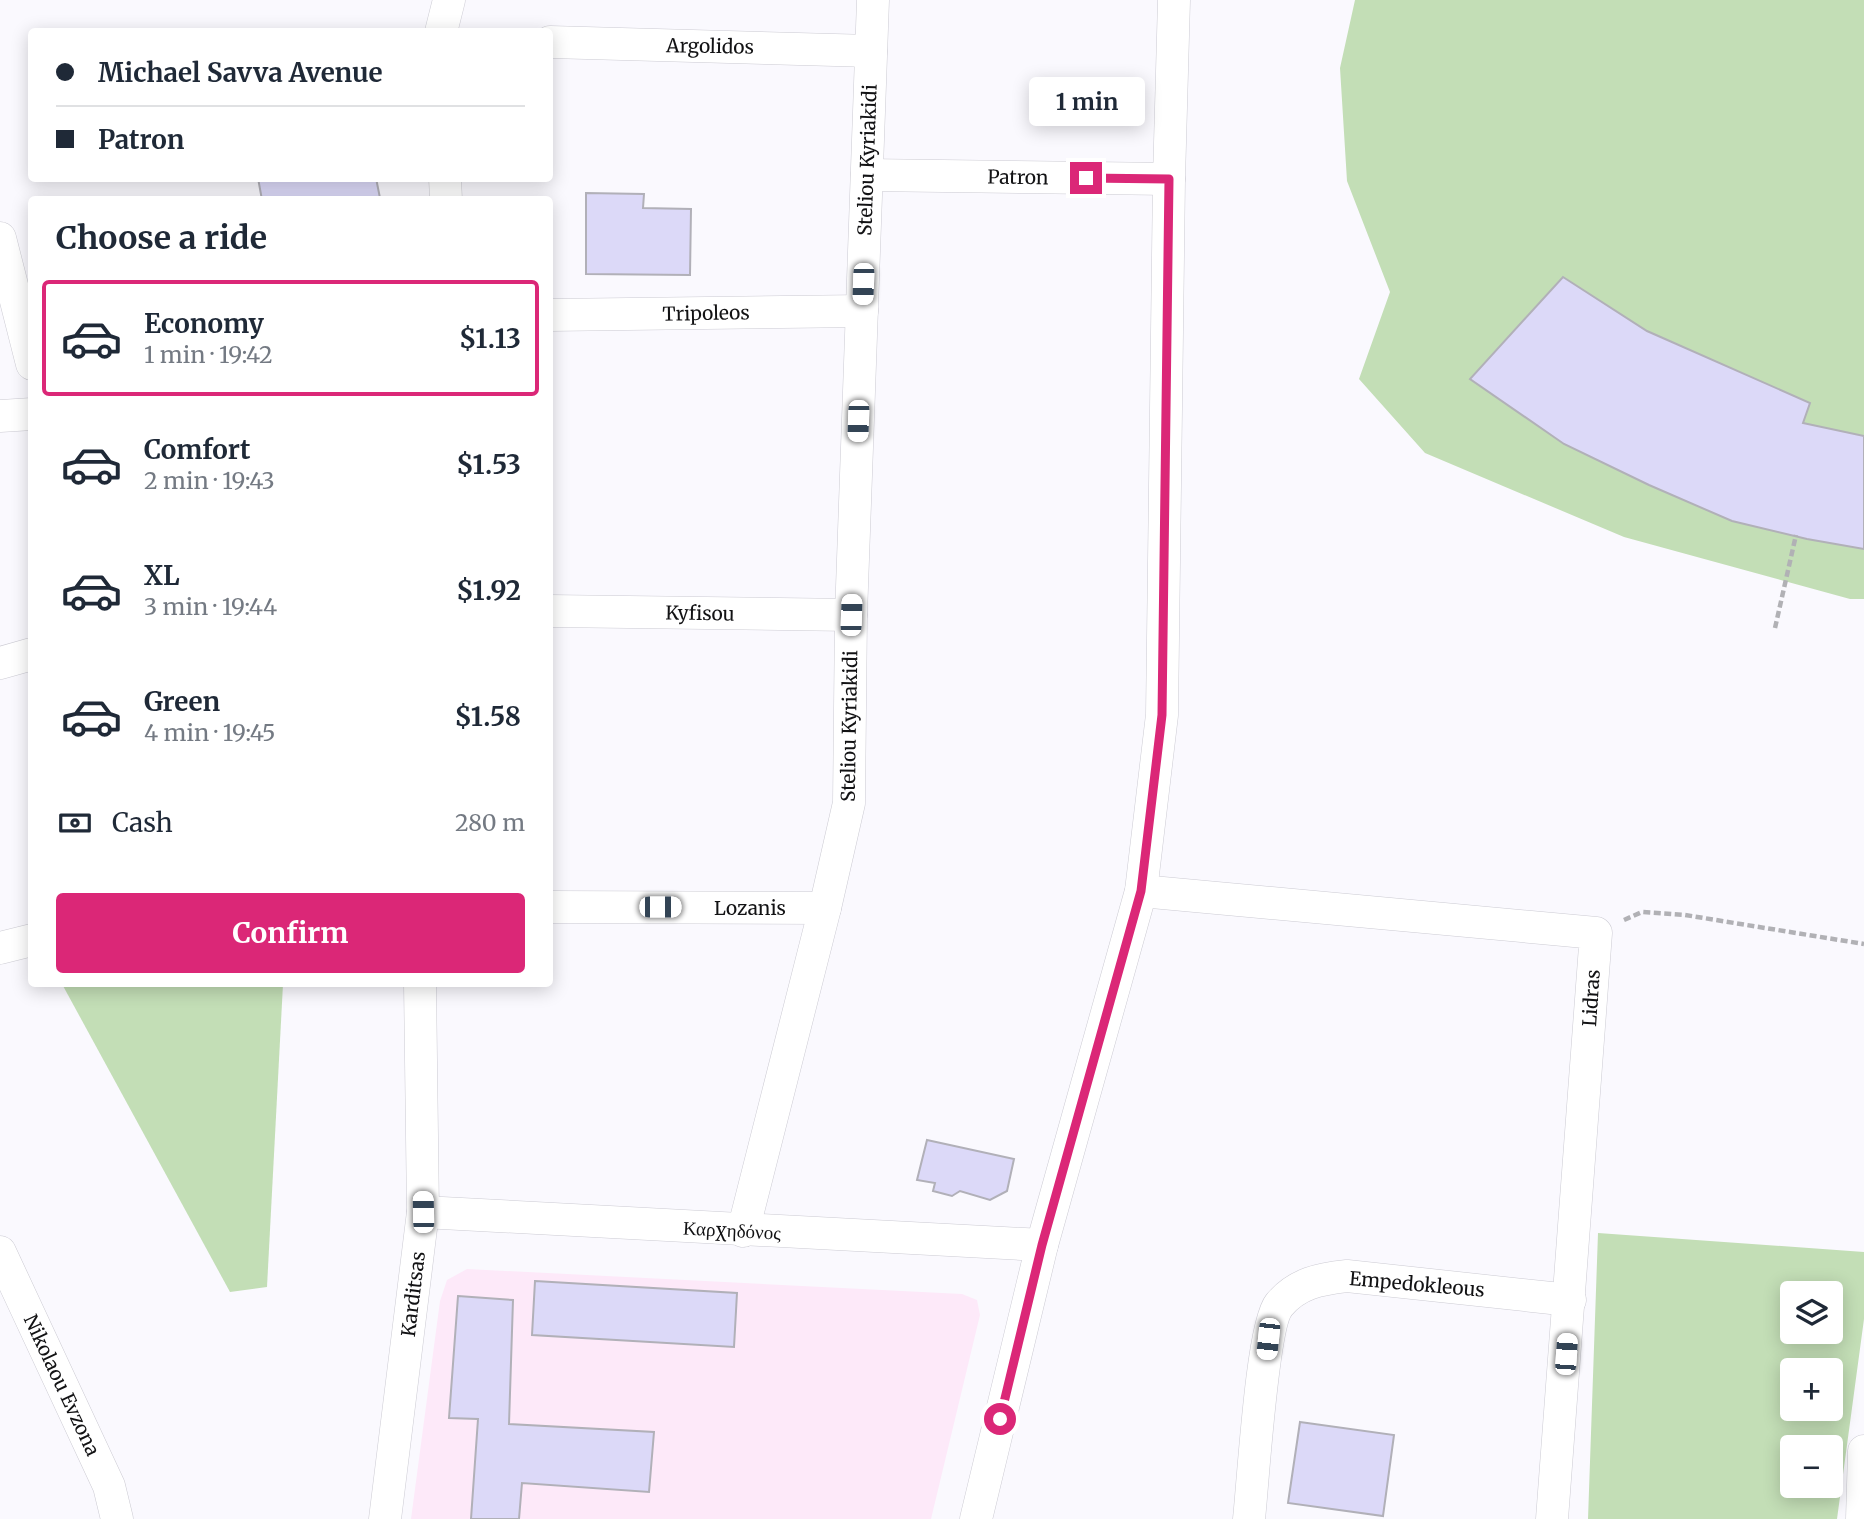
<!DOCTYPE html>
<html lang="en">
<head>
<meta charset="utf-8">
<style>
	:root { --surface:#fff; --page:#f6f6f7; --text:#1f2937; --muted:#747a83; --line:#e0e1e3; --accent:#db2777 }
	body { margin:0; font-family:Merriweather,serif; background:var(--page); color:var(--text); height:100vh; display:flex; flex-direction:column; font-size:26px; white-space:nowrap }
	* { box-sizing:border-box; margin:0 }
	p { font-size:23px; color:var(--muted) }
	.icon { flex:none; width:38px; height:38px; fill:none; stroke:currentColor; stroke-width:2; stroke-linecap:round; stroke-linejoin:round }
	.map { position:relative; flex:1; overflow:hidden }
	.details { position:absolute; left:28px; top:196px; width:525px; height:791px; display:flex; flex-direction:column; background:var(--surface); border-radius:7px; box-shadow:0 4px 18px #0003 }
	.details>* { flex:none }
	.banner { position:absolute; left:28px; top:28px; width:525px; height:154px; border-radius:7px; box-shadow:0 4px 18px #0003; display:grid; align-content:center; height:154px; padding:0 28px; background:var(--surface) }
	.controls { position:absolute; left:1780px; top:1281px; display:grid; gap:14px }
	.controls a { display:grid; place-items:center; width:63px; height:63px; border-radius:7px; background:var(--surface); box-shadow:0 4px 18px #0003; font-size:35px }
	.end { position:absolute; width:32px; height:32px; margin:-16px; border:9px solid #db2777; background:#fff; box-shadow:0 0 0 4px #fff }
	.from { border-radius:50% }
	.bubble { position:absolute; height:49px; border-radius:7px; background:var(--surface); box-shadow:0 4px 18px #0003; font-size:23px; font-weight:700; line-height:49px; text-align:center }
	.car { position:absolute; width:21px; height:42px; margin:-21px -10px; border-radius:9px; box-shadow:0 0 5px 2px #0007; background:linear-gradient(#fff 24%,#345 0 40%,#fff 0 76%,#345 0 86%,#fff 0) }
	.banner b { display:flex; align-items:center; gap:24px; height:66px; font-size:26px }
	.banner b+b { border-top:2px solid var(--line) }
	.banner i { width:18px; height:18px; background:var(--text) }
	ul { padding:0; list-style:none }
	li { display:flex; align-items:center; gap:21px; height:116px; margin:0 14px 10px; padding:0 14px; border:4px solid transparent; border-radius:7px }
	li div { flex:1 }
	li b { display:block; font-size:26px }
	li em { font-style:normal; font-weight:700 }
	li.on { border-color:var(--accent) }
	li>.icon { width:63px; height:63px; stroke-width:1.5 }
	h2 { padding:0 28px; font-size:32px; line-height:84px }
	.pay { display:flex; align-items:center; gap:18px; height:77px; padding:0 28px; font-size:26px }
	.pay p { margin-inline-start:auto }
	.cta { display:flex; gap:14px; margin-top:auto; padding:14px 28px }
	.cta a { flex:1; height:80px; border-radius:7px; background:var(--accent); color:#fff; font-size:28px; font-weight:700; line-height:80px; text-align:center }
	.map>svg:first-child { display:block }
	.education { fill:#fde9f9 }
	.green { fill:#c3deb6; fill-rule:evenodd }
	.building { fill:#dcd9f8; stroke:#b1b0b8; stroke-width:2 }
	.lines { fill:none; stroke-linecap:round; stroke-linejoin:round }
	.minor-casing { stroke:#cccbd3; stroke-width:33 }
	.path { stroke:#b1b1b5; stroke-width:4.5; stroke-dasharray:7 3.5; stroke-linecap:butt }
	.minor { stroke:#fff; stroke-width:32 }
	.route { stroke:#db2777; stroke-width:9 }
	.labels { text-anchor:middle; stroke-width:5; stroke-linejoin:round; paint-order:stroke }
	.street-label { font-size:19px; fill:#121214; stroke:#fff }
</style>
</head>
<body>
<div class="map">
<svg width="1864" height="1519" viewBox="0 0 1864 1519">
	<rect width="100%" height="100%" fill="#faf9fe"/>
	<polygon class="education" points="467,1269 962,1294 977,1300 980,1315 931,1519 411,1519 440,1301 447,1280"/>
	<g class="green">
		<polygon points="1355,0 1864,0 1864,599 1850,599 1624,537 1425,453 1359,379 1390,292 1347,181 1340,68"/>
		<polygon points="62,984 283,984 267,1287 230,1292"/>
		<path d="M1598,1233L1864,1252V1319L1837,1519H1588ZM1792,1293H1830V1332H1792ZM1830,1370V1409H1792V1370ZM1830,1447V1486H1792V1447Z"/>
	</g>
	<g class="building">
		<polygon points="258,178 376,178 380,198 262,200"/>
		<polygon points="586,193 644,194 643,208 691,209 690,275 586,274"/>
		<polygon points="1563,277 1647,331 1810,403 1803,423 1864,436 1864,549 1807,539 1732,521 1649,485 1564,444 1470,379"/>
		<polygon points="927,1140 1014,1159 1007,1191 990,1200 960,1191 952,1196 933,1191 935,1183 917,1180"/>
		<polygon points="535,1281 737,1293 734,1347 532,1335"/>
		<polygon points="458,1296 513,1300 509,1424 654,1432 649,1492 522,1483 519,1519 471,1519 478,1419 449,1418"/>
		<polygon points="1300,1422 1394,1435 1383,1516 1288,1503"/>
	</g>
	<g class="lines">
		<g class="minor-casing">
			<g id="minor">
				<polyline points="441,32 449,0"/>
				<polyline points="550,42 871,51"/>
				<polyline points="867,175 1169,179"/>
				<polyline points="445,178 446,200"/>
				<polyline points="0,238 32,364"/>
				<polyline points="550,315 862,311"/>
				<polyline points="0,416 32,414"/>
				<polyline points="550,611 851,615"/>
				<polyline points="0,663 32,654"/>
				<polyline points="1141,891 1596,933 1552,1519"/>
				<polyline points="550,907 825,908"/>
				<polyline points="0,948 32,940"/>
				<polyline points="423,1212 1042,1245"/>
				<polyline points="743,1231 825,908 849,803 851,615 873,0"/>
				<polyline points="0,1252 109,1486 117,1519"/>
				<polyline points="385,1519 423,1212 420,984"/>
				<polyline points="976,1519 1042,1245 1141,891 1162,715 1169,179 1174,0"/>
				<path d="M1249,1519C1253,1483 1262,1326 1279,1305C1297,1283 1320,1279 1347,1276L1570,1300"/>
				<polyline points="1862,1519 1864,1451"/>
			</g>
		</g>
		<g class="path">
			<polyline points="1775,628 1796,535"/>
			<polyline points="1624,920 1642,912 1685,915 1864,944"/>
		</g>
		<use href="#minor" class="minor"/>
	</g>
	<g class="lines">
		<polyline class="route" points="1000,1419 1042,1245 1141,891 1162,715 1169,179 1086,178"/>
	</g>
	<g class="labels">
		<g class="street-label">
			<text transform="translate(710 46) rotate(1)" y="7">Argolidos</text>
			<text transform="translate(867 160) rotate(-88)" y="7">Steliou Kyriakidi</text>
			<text transform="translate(1018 177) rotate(1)" y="7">Patron</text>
			<text transform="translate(706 313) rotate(-1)" y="7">Tripoleos</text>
			<text transform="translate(700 613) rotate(1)" y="7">Kyfisou</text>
			<text transform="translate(849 726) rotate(-89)" y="7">Steliou Kyriakidi</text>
			<text x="750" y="915">Lozanis</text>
			<text transform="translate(1591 998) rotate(-86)" y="7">Lidras</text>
			<text transform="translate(732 1230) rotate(3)" y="7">Καρχηδόνος</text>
			<text transform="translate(1417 1284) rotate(5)" y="7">Empedokleous</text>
			<text transform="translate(413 1294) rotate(-83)" y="7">Karditsas</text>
			<text transform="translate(62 1385) rotate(65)" y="7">Nikolaou Evzona</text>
		</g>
	</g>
</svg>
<div class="controls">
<a><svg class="icon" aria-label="layers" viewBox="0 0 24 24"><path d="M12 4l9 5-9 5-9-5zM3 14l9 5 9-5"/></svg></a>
<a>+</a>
<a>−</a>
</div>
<i class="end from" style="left:1000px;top:1419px"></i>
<i class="end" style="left:1086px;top:178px"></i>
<div class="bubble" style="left:1029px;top:77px;width:116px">1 min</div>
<i class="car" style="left:863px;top:284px;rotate:182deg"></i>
<i class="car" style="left:858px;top:421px;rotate:182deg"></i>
<i class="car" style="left:851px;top:615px;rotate:2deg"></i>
<i class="car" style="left:660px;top:907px;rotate:90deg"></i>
<i class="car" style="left:423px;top:1212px;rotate:359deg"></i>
<i class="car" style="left:1268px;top:1339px;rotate:186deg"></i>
<i class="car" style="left:1566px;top:1354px;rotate:4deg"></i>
<div class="banner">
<b><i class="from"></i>Michael Savva Avenue</b>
<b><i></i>Patron</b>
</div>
<section class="details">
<h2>Choose a ride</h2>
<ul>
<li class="on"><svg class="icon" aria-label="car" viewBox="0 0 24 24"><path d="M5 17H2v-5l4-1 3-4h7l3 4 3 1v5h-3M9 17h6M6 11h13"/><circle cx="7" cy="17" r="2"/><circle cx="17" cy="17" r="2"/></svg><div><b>Economy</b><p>1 min · 19:42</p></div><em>$1.13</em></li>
<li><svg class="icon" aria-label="car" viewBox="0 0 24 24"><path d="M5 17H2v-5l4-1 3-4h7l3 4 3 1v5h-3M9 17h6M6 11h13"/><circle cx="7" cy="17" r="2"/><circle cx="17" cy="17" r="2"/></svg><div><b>Comfort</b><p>2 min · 19:43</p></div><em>$1.53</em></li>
<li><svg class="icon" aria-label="car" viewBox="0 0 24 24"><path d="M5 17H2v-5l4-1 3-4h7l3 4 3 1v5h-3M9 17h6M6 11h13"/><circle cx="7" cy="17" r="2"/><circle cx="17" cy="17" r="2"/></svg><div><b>XL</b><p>3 min · 19:44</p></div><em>$1.92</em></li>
<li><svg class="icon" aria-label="car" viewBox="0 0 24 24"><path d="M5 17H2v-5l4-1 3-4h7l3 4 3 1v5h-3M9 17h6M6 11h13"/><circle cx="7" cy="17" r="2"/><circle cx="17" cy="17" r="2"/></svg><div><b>Green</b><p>4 min · 19:45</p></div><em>$1.58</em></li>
</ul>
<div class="pay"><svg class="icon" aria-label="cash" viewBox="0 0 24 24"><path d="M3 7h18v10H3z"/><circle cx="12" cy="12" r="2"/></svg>Cash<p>280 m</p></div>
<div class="cta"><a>Confirm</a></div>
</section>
</div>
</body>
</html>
